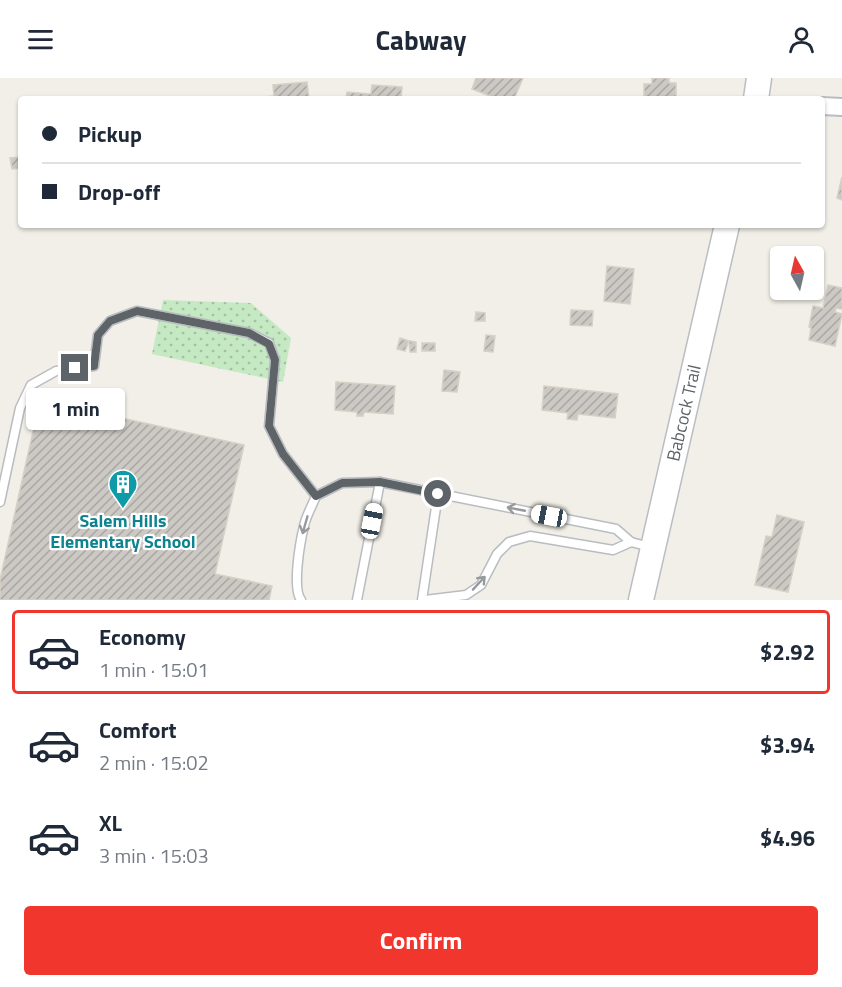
<!DOCTYPE html>
<html lang="en">
<head>
<meta charset="utf-8">
<style>
	:root { --surface:#fff; --page:#f6f6f7; --text:#1f2937; --muted:#747a83; --line:#e0e1e3; --accent:#f1362d }
	body { margin:0; font-family:"Titillium Web",sans-serif; background:var(--page); color:var(--text); height:100vh; display:flex; flex-direction:column; font-size:22px; white-space:nowrap }
	* { box-sizing:border-box; margin:0 }
	p { font-size:20px; color:var(--muted) }
	.icon { flex:none; width:33px; height:33px; fill:none; stroke:currentColor; stroke-width:2; stroke-linecap:round; stroke-linejoin:round }
	.map { position:relative; height:522px; overflow:hidden }
	.drawer { display:flex; flex-direction:column; background:var(--surface); flex:1 }
	.drawer>* { flex:none }
	.hud { position:absolute; left:18px; top:18px; width:807px; height:132px; border-radius:6px; box-shadow:0 2px 4px #0004; display:grid; align-content:center; height:132px; padding:0 24px; background:var(--surface) }
	.needle { width:39px; rotate:352deg }
	.fabs { position:absolute; left:770px; top:168px; display:grid; gap:12px }
	.fabs a { display:grid; place-items:center; width:54px; height:54px; border-radius:6px; background:var(--surface); box-shadow:0 2px 4px #0004; font-size:30px }
	.end { position:absolute; width:27px; height:27px; margin:-14px; border:8px solid #5e6368; background:#fff; box-shadow:0 0 0 3px #fff }
	.from { border-radius:50% }
	.bubble { position:absolute; height:42px; border-radius:6px; background:var(--surface); box-shadow:0 2px 4px #0004; font-size:20px; font-weight:700; line-height:42px; text-align:center }
	.car { position:absolute; width:18px; height:36px; margin:-18px -9px; border-radius:8px; box-shadow:0 0 4px 2px #0007; background:linear-gradient(#fff 24%,#345 0 40%,#fff 0 76%,#345 0 86%,#fff 0) }
	.hud b { display:flex; align-items:center; gap:21px; height:57px; font-size:22px }
	.hud b+b { border-top:2px solid var(--line) }
	.hud i { width:15px; height:15px; background:var(--text) }
	ul { padding:10px 0 0; list-style:none }
	li { display:flex; align-items:center; gap:18px; height:84px; margin:0 12px 9px; padding:0 12px; border:3px solid transparent; border-radius:6px }
	li div { flex:1 }
	li b { display:block; font-size:22px }
	li em { font-style:normal; font-weight:700 }
	li.current { border-color:var(--accent) }
	li>.icon { width:54px; height:54px; stroke-width:1.5 }
	.button { display:flex; gap:12px; margin-top:auto; padding:12px 24px }
	.button a { flex:1; height:69px; border-radius:6px; background:var(--accent); color:#fff; font-size:24px; font-weight:700; line-height:69px; text-align:center }
	header { display:flex; justify-content:space-between; align-items:center; height:78px; padding:0 24px; background:var(--surface); font-size:27px; font-weight:700 }
	.map>svg:first-child { display:block }
	.park { fill:url(#park-dots) }
	.building { fill:url(#building-hatch); stroke:#d6d0c5; stroke-width:1.5 }
	.lines { fill:none; stroke-linecap:round; stroke-linejoin:round }
	.lane-casing { stroke:#b9bdc1; stroke-width:11 }
	.street-casing { stroke:#b9bdc1; stroke-width:20 }
	.secondary-casing { stroke:#babec3; stroke-width:27 }
	.lane { stroke:#fff; stroke-width:8 }
	.street { stroke:#fff; stroke-width:16 }
	.secondary { stroke:#fff; stroke-width:24 }
	.oneway { stroke:#969a9d }
	.route { stroke:#5e6368; stroke-width:8 }
	.labels { text-anchor:middle; stroke-width:4.5; stroke-linejoin:round; paint-order:stroke }
	.street-label { font-size:18px; fill:#5e6368; stroke:#fff }
	.culture-label { font-size:18px; font-weight:bold; fill:#0d838f; stroke:#fff }
</style>
</head>
<body>
<header><svg class="icon" aria-label="menu" viewBox="0 0 24 24"><path d="M4 6h16M4 12h16M4 18h16"/></svg>Cabway<svg class="icon" aria-label="person" viewBox="0 0 24 24"><circle cx="12" cy="8" r="4"/><path d="M4 21q1-7 8-7t8 7"/></svg></header>
<div class="map">
<svg width="842" height="522" viewBox="0 0 842 522">
	<defs>
		<pattern id="park-dots" width="8" height="8" patternUnits="userSpaceOnUse" patternTransform="scale(1.5)"><rect width="8" height="8" fill="#c4e9c3"/><path d="M2 2h.1M6 6h.1" fill="none" stroke="#a2c0a2" stroke-width="1.8" stroke-linecap="round"/></pattern>
		<pattern id="building-hatch" width="6" height="6" patternUnits="userSpaceOnUse" patternTransform="scale(1.5)"><rect width="6" height="6" fill="#ccc9c4"/><path d="M-1 1l2-2M0 6l6-6M5 7l2-2" fill="none" stroke="#a9a7a3"/></pattern>
	</defs>
	<rect width="100%" height="100%" fill="#f1efe7"/>
	<polygon class="park" points="163,222 251,225 291,260 283,304 152,276"/>
	<g class="building">
		<polygon points="476,0 523,0 514,21 498,21 472,11"/>
		<polygon points="652,0 669,0 669,5 676,5 676,21 644,21 644,6 652,6"/>
		<polygon points="307,4 309,21 248,21 274,18 273,7"/>
		<polygon points="372,7 402,9 401,21 346,21 347,14 371,16"/>
		<polygon points="21,79 21,90 12,91 10,80"/>
		<polygon points="842,99 842,122 837,120"/>
		<polygon points="605,147 629,147 629,149 605,148"/>
		<polygon points="607,188 634,191 630,226 604,223"/>
		<polygon points="828,207 842,210 842,231 836,230 835,234 842,236 835,268 809,262 811,250 809,249 813,228 823,230"/>
		<polygon points="571,232 593,233 592,248 570,247"/>
		<polygon points="476,234 485,235 485,243 475,243"/>
		<polygon points="486,257 495,258 493,274 484,273"/>
		<polygon points="400,260 409,263 405,273 397,271"/>
		<polygon points="409,263 416,264 416,274 410,274"/>
		<rect x="422" y="265" width="13" height="8"/>
		<polygon points="444,292 460,294 457,314 442,313"/>
		<polygon points="336,304 395,308 393,336 364,334 363,338 357,338 357,334 335,332"/>
		<polygon points="544,308 618,316 615,340 578,336 577,342 567,341 568,335 542,332"/>
		<polygon points="40,322 244,367 215,496 272,508 269,522 0,522 0,502"/>
		<polygon points="777,437 804,444 788,514 755,507 766,458 772,459"/>
	</g>
	<g class="lines">
		<g class="lane-casing">
			<g id="lane">
				<polyline points="0,424 20,330 31,307 56,293 94,288 98,257 110,243 137,233 249,255 269,265 275,282 269,348 283,376 316,418"/>
				<path d="M301,522C292,510 300,464 304,448C306,438 312,428 316,418L342,405L380,404L616,451L631,464L650,469"/>
				<polyline points="357,522 380,404"/>
				<polyline points="422,522 438,416"/>
				<polyline points="425,522 466,517 481,507 497,476 509,464 530,458 613,472 631,464"/>
			</g>
		</g>
		<g class="street-casing">
			<polyline id="street" points="822,28 842,29"/>
		</g>
		<g class="secondary-casing">
			<g id="secondary">
				<polyline points="756,21 759,0"/>
				<polyline points="641,522 727,147"/>
			</g>
		</g>
		<use href="#lane" class="lane"/>
		<use href="#street" class="street"/>
		<use href="#secondary" class="secondary"/>
	</g>
	<defs><path id="oneway-shaft" d="M-6 0H5M1.5-3L5.5 0L1.5 3" fill="none" stroke-width="1.6" stroke-linecap="round" stroke-linejoin="round" transform="scale(1.5)"/></defs>
	<g class="oneway">
		<use href="#oneway-shaft" transform="translate(516 431) rotate(-169)"/>
		<use href="#oneway-shaft" transform="translate(305 447) rotate(106)"/>
		<use href="#oneway-shaft" transform="translate(479 505) rotate(-47)"/>
	</g>
	<g class="lines">
		<polyline class="route" points="75,290 94,288 98,257 110,243 137,233 249,255 269,266 275,282 269,348 283,376 316,418 342,405 380,404 438,416"/>
	</g>
	<defs>
		<g id="building-pin" transform="scale(1.5)"><path d="M0 17L-7.5 6A9.5 9.5 0 1 1 7.5 6Z" fill="#0f9aa8" stroke="#fff"/><path d="M-4-6H4V6H1V3H-1V6H-4ZM-2.5-4.3h1.7v1.8h-1.7ZM.8-4.3h1.7v1.8H.8ZM-2.5-1h1.7V.8h-1.7ZM.8-1h1.7V.8H.8Z" fill="#fff"/></g>
	</defs>
	<g fill-rule="evenodd">
		<use href="#building-pin" x="123" y="406"/>
	</g>
	<g class="labels">
		<g class="street-label">
			<text transform="translate(684 335) rotate(-77)" y="6">Babcock Trail</text>
		</g>
		<g class="culture-label">
			<text x="123" y="449">Salem Hills<tspan x="123" dy="21">Elementary School</tspan></text>
		</g>
	</g>
</svg>
<div class="fabs">
<a><svg class="needle" viewBox="-14 -14 28 28"><path d="M0-13l5 13h-10z" fill="#e53935"/><path d="M0 13l5-13h-10z" fill="#747a83"/></svg></a>
</div>
<i class="end from" style="left:438px;top:416px"></i>
<i class="end" style="left:75px;top:290px"></i>
<div class="bubble" style="left:26px;top:310px;width:99px">1 min</div>
<i class="car" style="left:549px;top:438px;rotate:281deg"></i>
<i class="car" style="left:372px;top:443px;rotate:11deg"></i>
<div class="hud">
<b><i class="from"></i>Pickup</b>
<b><i></i>Drop-off</b>
</div>
</div>
<section class="drawer">
<ul>
<li class="current"><svg class="icon" aria-label="car" viewBox="0 0 24 24"><path d="M5 17H2v-5l4-1 3-4h7l3 4 3 1v5h-3M9 17h6M6 11h13"/><circle cx="7" cy="17" r="2"/><circle cx="17" cy="17" r="2"/></svg><div><b>Economy</b><p>1 min · 15:01</p></div><em>$2.92</em></li>
<li><svg class="icon" aria-label="car" viewBox="0 0 24 24"><path d="M5 17H2v-5l4-1 3-4h7l3 4 3 1v5h-3M9 17h6M6 11h13"/><circle cx="7" cy="17" r="2"/><circle cx="17" cy="17" r="2"/></svg><div><b>Comfort</b><p>2 min · 15:02</p></div><em>$3.94</em></li>
<li><svg class="icon" aria-label="car" viewBox="0 0 24 24"><path d="M5 17H2v-5l4-1 3-4h7l3 4 3 1v5h-3M9 17h6M6 11h13"/><circle cx="7" cy="17" r="2"/><circle cx="17" cy="17" r="2"/></svg><div><b>XL</b><p>3 min · 15:03</p></div><em>$4.96</em></li>
</ul>
<div class="button"><a>Confirm</a></div>
</section>
</body>
</html>
